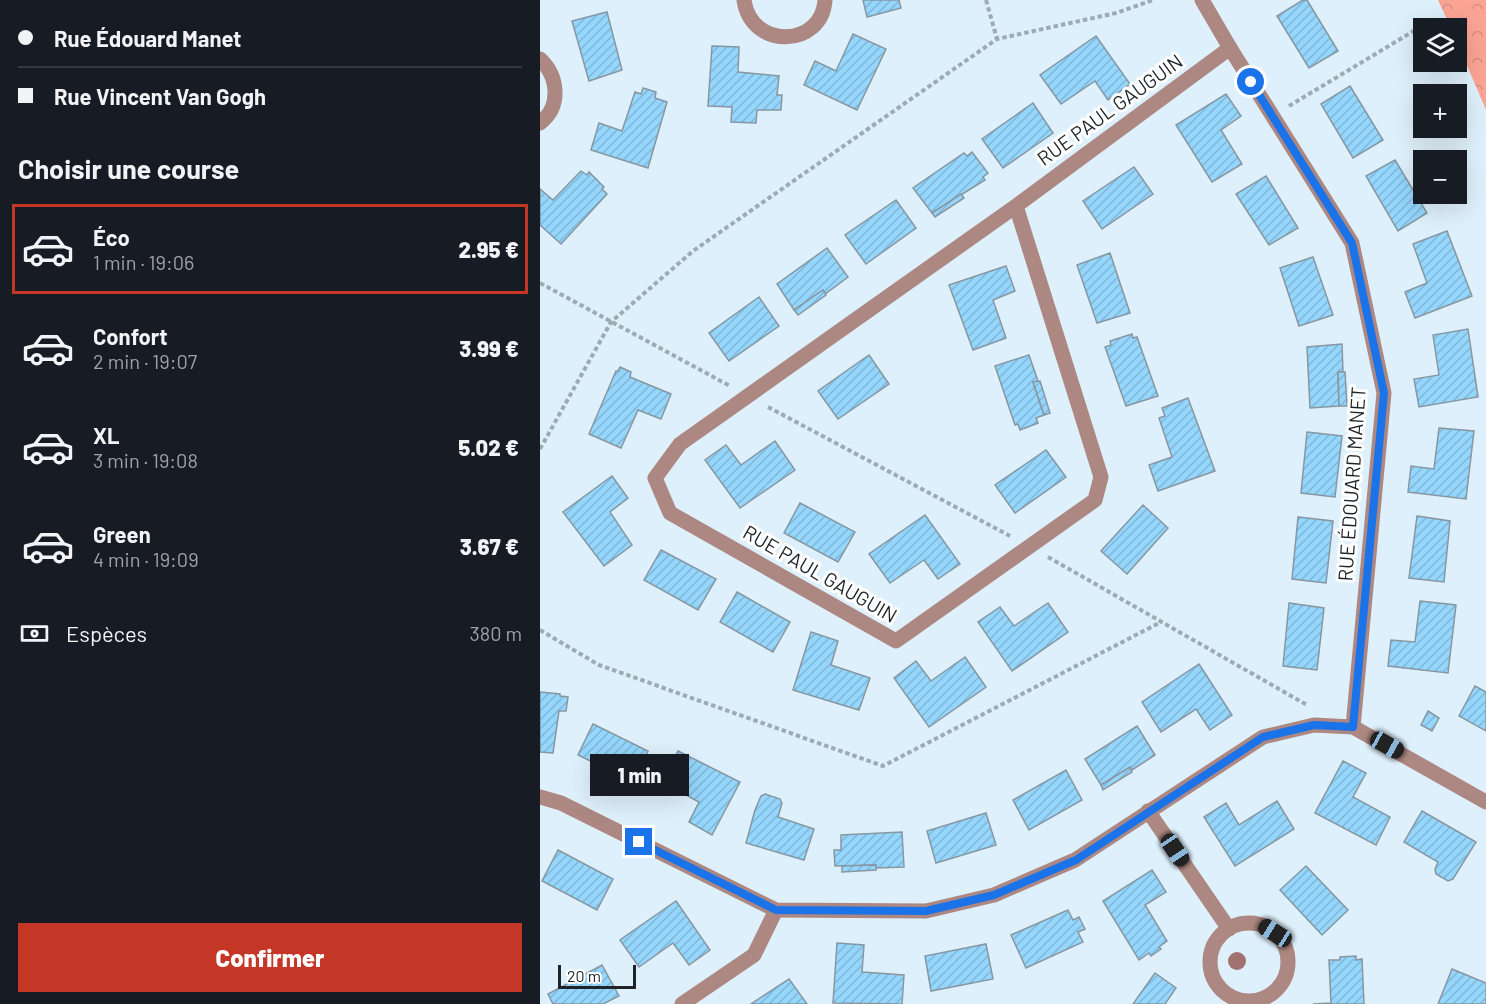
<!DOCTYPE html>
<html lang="fr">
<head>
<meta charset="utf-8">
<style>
	:root { --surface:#171b24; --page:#20242c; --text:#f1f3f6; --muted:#9ea1a6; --line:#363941; --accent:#c43727 }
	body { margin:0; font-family:Barlow,sans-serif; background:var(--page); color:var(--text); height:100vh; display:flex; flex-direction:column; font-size:22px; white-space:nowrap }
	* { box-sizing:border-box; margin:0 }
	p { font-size:20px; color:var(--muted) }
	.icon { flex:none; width:33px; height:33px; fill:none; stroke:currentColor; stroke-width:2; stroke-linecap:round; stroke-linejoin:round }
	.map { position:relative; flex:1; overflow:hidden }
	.side { display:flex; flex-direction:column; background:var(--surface); width:540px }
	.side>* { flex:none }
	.guide { display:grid; align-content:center; height:132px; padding:0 18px; background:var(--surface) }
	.controls { position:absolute; left:873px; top:18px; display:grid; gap:12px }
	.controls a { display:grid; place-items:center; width:54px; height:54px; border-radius:0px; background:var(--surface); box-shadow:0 6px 24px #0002; font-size:30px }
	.scale { position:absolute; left:18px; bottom:15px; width:78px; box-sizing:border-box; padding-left:6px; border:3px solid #1d2327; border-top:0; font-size:16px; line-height:21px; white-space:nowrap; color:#1d2327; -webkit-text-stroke:4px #fff; paint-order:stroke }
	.end { position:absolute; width:27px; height:27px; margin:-14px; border:8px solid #1a73e8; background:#fff; box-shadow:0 0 0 3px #fff }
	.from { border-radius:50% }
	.bubble { position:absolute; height:42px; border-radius:0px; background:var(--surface); box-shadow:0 6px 24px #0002; font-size:20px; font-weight:800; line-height:42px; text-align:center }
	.car { position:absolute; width:18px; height:36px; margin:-18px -9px; border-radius:8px; box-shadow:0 0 4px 2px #0007; background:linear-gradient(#222 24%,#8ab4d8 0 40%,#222 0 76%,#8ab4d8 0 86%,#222 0) }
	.guide b { display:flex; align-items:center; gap:21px; height:57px; font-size:22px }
	.guide b+b { border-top:2px solid var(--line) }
	.guide i { width:15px; height:15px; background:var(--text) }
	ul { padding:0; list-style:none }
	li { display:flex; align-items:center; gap:18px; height:90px; margin:0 12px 9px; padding:0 6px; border:3px solid transparent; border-radius:0px }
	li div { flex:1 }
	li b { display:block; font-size:22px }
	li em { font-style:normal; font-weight:800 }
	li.current { border-color:var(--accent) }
	li>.icon { width:54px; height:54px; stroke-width:1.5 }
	h2 { padding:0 18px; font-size:27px; line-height:72px }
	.pay { display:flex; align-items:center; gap:15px; height:66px; padding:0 18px; font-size:22px }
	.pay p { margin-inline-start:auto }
	.cta { display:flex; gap:12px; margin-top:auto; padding:12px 18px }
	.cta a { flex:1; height:69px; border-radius:0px; background:var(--accent); color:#fff; font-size:24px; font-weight:800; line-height:69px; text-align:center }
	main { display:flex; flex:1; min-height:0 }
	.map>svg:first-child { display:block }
	.forest { fill:url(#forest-crowns) }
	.building { fill:url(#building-hatch); stroke:#8697a1; stroke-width:1.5 }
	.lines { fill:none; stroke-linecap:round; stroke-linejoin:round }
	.path { stroke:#9dabb3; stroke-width:4; stroke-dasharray:4.5 3; stroke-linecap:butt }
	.minor { stroke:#ad8781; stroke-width:15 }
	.tree { fill:#a27273 }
	.route { stroke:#1a73e8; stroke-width:8 }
	.labels { text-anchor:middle; stroke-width:6; stroke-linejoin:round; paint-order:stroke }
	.street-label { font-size:20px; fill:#1d2327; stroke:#fff }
</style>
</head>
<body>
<main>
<section class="side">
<div class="guide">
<b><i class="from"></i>Rue Édouard Manet</b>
<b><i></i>Rue Vincent Van Gogh</b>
</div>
<h2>Choisir une course</h2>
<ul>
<li class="current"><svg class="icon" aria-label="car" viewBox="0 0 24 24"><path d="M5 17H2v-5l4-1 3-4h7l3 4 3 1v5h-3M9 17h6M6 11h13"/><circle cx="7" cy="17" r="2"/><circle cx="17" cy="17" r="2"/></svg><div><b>Éco</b><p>1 min · 19:06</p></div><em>2.95 €</em></li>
<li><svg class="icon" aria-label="car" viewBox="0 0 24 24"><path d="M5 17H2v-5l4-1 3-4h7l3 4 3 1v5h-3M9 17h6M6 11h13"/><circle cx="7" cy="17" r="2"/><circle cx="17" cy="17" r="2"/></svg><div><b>Confort</b><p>2 min · 19:07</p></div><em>3.99 €</em></li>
<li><svg class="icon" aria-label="car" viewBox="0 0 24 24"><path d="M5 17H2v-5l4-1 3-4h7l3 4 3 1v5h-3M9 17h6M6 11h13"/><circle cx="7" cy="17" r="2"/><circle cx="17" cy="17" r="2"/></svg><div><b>XL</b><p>3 min · 19:08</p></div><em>5.02 €</em></li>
<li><svg class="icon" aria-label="car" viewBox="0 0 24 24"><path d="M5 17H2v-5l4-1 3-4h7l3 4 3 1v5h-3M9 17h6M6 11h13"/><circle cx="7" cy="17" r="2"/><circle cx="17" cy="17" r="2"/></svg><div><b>Green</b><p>4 min · 19:09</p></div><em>3.67 €</em></li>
</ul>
<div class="pay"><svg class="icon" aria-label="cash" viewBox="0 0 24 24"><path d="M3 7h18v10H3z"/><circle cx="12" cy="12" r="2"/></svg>Espèces<p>380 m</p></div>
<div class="cta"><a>Confirmer</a></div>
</section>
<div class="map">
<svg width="946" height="1004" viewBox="0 0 946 1004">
	<defs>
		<pattern id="forest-crowns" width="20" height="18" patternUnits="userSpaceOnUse" patternTransform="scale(1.5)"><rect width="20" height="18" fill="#fba495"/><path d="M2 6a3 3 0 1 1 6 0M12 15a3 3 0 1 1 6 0" fill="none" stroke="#d78d80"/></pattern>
		<pattern id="building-hatch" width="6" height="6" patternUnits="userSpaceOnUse" patternTransform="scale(1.5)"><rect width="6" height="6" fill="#95d6fc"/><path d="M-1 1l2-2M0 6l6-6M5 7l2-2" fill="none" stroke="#80b7d8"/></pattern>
	</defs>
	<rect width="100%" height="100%" fill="#def0fb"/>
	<polygon class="forest" points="898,0 946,0 946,110 917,42 916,28 911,28"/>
	<g class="building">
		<polygon points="323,0 359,0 361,8 327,17"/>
		<polygon points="763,0 767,0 798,51 769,68 737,16"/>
		<polygon points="67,12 82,70 49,81 32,21"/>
		<polygon points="313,34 346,49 317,110 264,85 275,61 296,71"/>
		<polygon points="556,36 590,84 568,100 555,81 521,104 500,75"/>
		<polygon points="172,46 199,47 198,72 239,76 237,95 242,95 241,110 217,110 216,123 191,122 192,107 168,106"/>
		<polygon points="810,86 843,140 813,158 781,104"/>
		<polygon points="103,88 116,92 115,98 127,102 108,168 51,150 59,123 82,131 95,92 101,94"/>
		<polygon points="686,94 701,116 681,130 702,164 672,182 636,125"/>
		<polygon points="493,103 513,133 463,168 442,139"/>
		<polygon points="432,152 448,173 443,177 445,180 392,213 373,188 424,153 427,156"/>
		<polygon points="855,160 887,213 858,231 826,176"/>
		<polygon points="594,167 613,194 562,229 543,201"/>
		<polygon points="41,171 47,175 49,172 64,187 62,189 67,194 21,244 0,225 0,189 13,200"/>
		<polygon points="726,176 758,228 729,245 696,194"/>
		<polygon points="421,194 424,198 395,217 392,213"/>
		<polygon points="356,200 376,228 326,264 305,235"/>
		<polygon points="907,231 932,296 875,318 865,292 887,283 873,244"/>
		<polygon points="287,248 308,277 285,294 283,290 254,310 237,284"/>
		<polygon points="570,253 590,313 557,323 537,265"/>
		<polygon points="773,257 793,315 759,326 740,268"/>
		<polygon points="466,266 475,291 453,300 466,338 433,350 409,285"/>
		<polygon points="283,290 286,295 258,315 254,310"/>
		<polygon points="219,297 239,326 189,361 169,333"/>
		<polygon points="928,329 938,397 879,407 874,379 899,375 893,335"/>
		<polygon points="592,334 593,338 597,337 618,396 586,406 565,347 571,345 570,341"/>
		<polygon points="802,344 803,372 798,372 799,406 770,408 767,347"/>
		<polygon points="329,355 349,384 298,419 278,391"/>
		<polygon points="489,355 498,381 493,382 504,415 496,418 498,423 480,430 478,424 475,425 455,366"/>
		<polygon points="80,367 91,372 90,377 131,394 121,419 98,410 81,448 49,434 76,371 78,371"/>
		<polygon points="798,372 805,372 807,406 799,406"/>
		<polygon points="500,381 510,413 504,415 493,382"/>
		<polygon points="648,398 675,471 618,491 609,465 632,457 619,418 625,416 622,408"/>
		<polygon points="899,428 934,431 926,499 868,492 871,466 894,469"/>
		<polygon points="767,432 802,436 795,497 761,493"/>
		<polygon points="235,441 255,470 200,508 165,460 186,445 201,465"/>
		<polygon points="506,450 526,477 475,513 455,485"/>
		<polygon points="72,476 88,498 70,512 92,545 64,566 23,512"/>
		<polygon points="260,503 315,532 298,562 244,533"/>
		<polygon points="603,505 628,528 587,574 561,551"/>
		<polygon points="385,515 420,564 398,579 384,560 350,583 329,554"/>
		<polygon points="877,516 910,521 904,582 869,578"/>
		<polygon points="758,517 793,521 786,583 752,579"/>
		<polygon points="121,550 176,579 158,610 104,580"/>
		<polygon points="197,592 250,622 233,652 180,622"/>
		<polygon points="880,601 916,605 908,673 848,666 851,640 875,642"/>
		<polygon points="508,603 528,632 472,671 438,622 460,607 474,626"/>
		<polygon points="749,603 784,608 777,670 743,666"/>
		<polygon points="271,632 298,641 291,665 330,678 319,710 253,690"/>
		<polygon points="425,657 446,687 389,727 354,678 376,661 391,681"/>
		<polygon points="659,664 692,715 670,730 656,709 621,732 602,702"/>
		<polygon points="935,686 946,692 946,731 919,716"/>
		<polygon points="0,692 20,694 20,696 28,697 26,711 19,711 13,753 0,752"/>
		<polygon points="888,711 899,718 892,731 881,725"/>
		<polygon points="53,724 108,751 93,782 38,755"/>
		<polygon points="597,726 615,755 592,770 590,767 561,785 545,759"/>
		<polygon points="138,751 200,782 172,835 149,822 159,802 122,782"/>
		<polygon points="803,761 826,773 813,797 850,817 836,845 775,813"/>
		<polygon points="590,767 592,772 563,790 561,785"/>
		<polygon points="526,770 542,800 489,830 473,800"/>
		<polygon points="225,794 240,799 242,803 238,817 274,829 264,860 206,843 215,810 221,796"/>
		<polygon points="737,801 754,829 695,866 664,817 686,803 699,825"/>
		<polygon points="882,811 936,842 913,879 908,881 896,874 895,869 898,862 864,842"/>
		<polygon points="446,813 456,845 396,863 387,831"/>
		<polygon points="362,832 364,867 336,868 336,865 295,866 294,850 301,850 301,835"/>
		<polygon points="18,850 73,879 57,910 2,881"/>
		<polygon points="336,865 336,870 302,872 302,866"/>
		<polygon points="766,866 808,910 782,935 740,890"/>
		<polygon points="612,870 626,892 605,905 627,941 619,947 621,949 611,956 609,953 599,960 563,901"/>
		<polygon points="136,901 170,950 149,965 133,943 99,967 80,940"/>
		<polygon points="528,910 533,920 539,917 545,929 538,932 543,942 486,968 471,935"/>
		<polygon points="297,943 324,945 322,972 364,975 362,1004 293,1003"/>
		<polygon points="446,944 453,979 391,991 385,956"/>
		<polygon points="816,956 816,960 822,959 824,1004 773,1004 791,1003 789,960 800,960 800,957"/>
		<polygon points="62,965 79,996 63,1004 13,1004 8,994"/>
		<polygon points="912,969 946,983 946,1004 898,1004"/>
		<polygon points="615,973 636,988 625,1004 593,1004"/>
		<polygon points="249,979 267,1004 211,1004"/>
	</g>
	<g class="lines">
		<g class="path">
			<polyline points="446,0 457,39"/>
			<polyline points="749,106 877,29"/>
			<polyline points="0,283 190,386"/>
			<polyline points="228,407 470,536"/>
			<polyline points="0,449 71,322 153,251 457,39 576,13 613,0"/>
			<polyline points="508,557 767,705"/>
			<polyline points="0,630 59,665 343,766 621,622"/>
		</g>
		<g class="minor">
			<path d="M204,0C211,50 282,48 285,0"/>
			<polyline points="662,0 690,48 812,243 844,393 813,727"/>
			<path d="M0,59C18,76 22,106 0,123"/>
			<polyline points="476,206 561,477 555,500 356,641 130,513 115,478 140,444 476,206 690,48"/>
			<polyline points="0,797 21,803 236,910 386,911 454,895 535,860 723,737 774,725 813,727 946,802"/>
			<polyline points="608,811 689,929"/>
			<circle cx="709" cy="962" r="39"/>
			<polyline points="142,1004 214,955 236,910"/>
		</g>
	</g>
	<circle class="tree" cx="697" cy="961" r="9"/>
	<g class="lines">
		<polyline class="route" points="99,842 236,910 386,911 454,895 536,860 723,737 774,725 813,727 844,393 812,243 711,82"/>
	</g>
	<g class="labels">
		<g class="street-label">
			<text transform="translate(570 110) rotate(-36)" y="7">RUE PAUL GAUGUIN</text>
			<text transform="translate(812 484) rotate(-86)" y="7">RUE ÉDOUARD MANET</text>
			<text transform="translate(280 574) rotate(30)" y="7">RUE PAUL GAUGUIN</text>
		</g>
	</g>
</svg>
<div class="controls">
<a><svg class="icon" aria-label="layers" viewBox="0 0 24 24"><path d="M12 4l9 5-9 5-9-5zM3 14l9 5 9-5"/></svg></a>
<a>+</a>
<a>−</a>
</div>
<div class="scale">20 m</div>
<i class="end from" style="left:711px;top:82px"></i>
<i class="end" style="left:99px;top:842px"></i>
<div class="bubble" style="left:50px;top:754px;width:99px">1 min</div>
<i class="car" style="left:847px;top:745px;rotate:119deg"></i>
<i class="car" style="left:635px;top:850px;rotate:146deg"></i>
<i class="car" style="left:735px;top:933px;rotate:302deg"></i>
</div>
</main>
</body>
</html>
